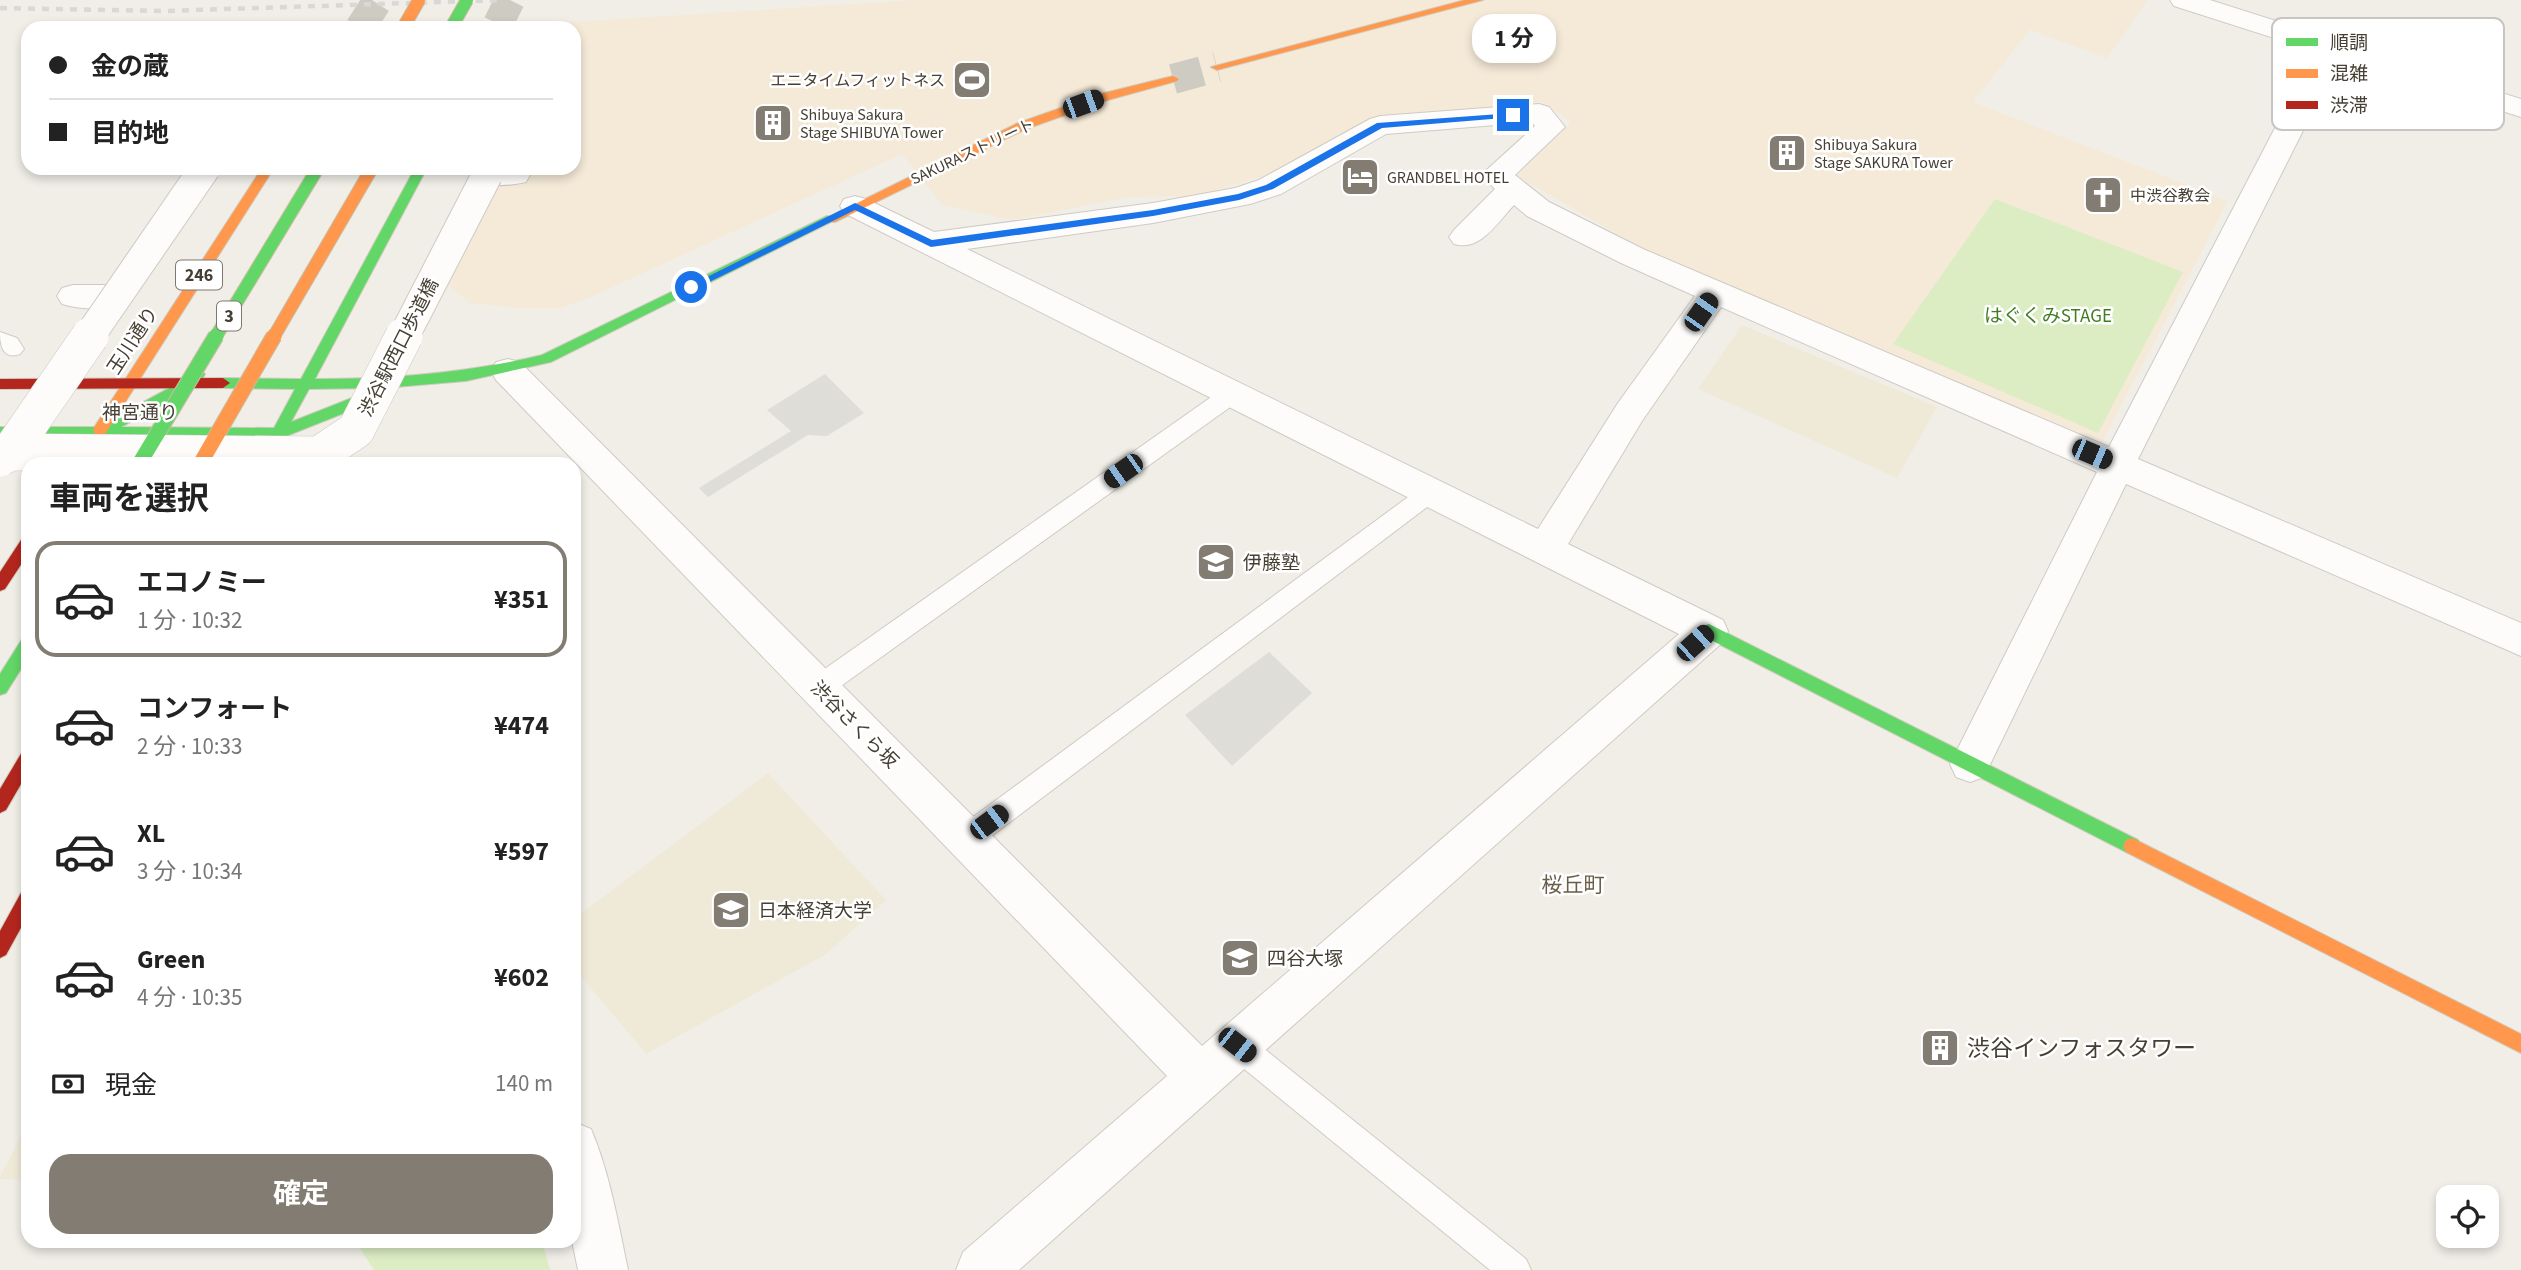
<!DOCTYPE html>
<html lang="ja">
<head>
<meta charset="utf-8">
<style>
	:root { --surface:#fff; --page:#f6f6f6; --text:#222; --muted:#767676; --line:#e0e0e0; --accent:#827c72 }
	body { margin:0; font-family:"Source Sans 3","Noto Sans JP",sans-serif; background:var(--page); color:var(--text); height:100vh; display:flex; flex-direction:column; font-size:26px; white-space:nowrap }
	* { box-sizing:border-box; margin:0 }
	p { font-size:23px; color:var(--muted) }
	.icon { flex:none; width:38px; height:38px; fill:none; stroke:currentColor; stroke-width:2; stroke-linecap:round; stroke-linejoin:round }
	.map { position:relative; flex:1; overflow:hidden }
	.panel { position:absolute; left:21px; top:457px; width:560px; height:791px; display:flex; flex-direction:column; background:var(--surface); border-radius:21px; box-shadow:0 4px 10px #0003 }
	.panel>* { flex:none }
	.banner { position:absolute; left:21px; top:21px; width:560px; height:154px; border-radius:21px; box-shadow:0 4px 10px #0003; display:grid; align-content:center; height:154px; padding:0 28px; background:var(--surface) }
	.buttons { position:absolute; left:2436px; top:1185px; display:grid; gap:14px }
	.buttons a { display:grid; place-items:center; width:63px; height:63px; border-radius:14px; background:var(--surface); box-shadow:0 4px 10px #0003; font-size:35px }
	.end { position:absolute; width:32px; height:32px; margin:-16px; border:9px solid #1a73e8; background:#fff; box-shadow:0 0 0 4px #fff }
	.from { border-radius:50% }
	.bubble { position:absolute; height:49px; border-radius:21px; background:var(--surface); box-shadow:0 4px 10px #0003; font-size:23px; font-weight:700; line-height:49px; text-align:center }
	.car { position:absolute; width:21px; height:42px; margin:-21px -10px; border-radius:9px; box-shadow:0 0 5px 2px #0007; background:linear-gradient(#222 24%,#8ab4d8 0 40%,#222 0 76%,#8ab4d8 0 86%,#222 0) }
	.banner b { display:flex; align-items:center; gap:24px; height:66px; font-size:26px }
	.banner b+b { border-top:2px solid var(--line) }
	.banner i { width:18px; height:18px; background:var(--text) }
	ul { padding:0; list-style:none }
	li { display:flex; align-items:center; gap:21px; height:116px; margin:0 14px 10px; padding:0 14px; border:4px solid transparent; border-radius:21px }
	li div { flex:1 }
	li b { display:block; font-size:26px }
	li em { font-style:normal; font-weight:700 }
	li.active { border-color:var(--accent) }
	li>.icon { width:63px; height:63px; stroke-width:1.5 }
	h2 { padding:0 28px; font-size:32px; line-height:84px }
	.pay { display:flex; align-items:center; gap:18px; height:77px; padding:0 28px; font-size:26px }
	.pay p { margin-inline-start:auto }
	.cta { display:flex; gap:14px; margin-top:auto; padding:14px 28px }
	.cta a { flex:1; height:80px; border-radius:21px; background:var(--accent); color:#fff; font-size:28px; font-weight:700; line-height:80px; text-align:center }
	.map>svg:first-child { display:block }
	.commercial { fill:#f5ead8 }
	.education { fill:#efead8 }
	.green { fill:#dcedc4 }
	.parking { fill:#dfddd7 }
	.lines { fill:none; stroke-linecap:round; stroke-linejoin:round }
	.secondary-tunnel { stroke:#cecbc3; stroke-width:30; stroke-dasharray:30 15; stroke-linecap:butt }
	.highway-tunnel { stroke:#cecbc3; stroke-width:30; stroke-dasharray:30 15; stroke-linecap:butt }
	.lane-casing { stroke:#cecbc5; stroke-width:2 }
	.street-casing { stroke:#cecbc5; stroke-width:2 }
	.fast-casing { stroke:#d0cbbd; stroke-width:2 }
	.slow-casing { stroke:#d0cbbd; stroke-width:2 }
	.jam-casing { stroke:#d0cbbd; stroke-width:2 }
	.lane { fill:#fdfcfb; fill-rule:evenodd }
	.street { fill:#fdfcfb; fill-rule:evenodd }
	.fast { fill:#63d668; fill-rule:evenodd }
	.slow { fill:#ff974d; fill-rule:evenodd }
	.jam { fill:#b3261e; fill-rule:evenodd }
	.rail { stroke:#d8d8d7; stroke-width:4.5; stroke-dasharray:7 7; stroke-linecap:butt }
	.street-bridge-far1-casing { stroke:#cecbc5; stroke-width:32; stroke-linecap:butt }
	.street-bridge-casing { stroke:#cecbc5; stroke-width:38; stroke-linecap:butt }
	.fast-bridge-far1-casing { stroke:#cbbca0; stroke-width:14; stroke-linecap:butt }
	.fast-bridge-casing { stroke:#cbbca0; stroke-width:17; stroke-linecap:butt }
	.slow-bridge-far1-casing { stroke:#cbbca0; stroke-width:14; stroke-linecap:butt }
	.slow-bridge-casing { stroke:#cbbca0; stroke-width:17; stroke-linecap:butt }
	.street-bridge-far1 { stroke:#fdfcfb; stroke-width:30 }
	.street-bridge { stroke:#fdfcfb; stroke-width:37 }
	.fast-bridge-far1 { stroke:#63d668; stroke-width:12 }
	.fast-bridge { stroke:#63d668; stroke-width:15 }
	.slow-bridge-far1 { stroke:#ff974d; stroke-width:12 }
	.slow-bridge { stroke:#ff974d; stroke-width:15 }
	.route { fill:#1a73e8 }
	.labels { text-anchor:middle; stroke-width:5; stroke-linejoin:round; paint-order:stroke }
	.far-poi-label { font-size:16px; fill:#463f33; stroke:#fff; text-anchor:start }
	.far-street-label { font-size:16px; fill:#463f33; stroke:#fff }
	.shield { fill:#fff; stroke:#7e7970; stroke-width:2 }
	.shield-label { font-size:18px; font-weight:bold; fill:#463f33 }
	.park-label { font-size:19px; fill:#417e20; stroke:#fff }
	.street-label { font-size:19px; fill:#463f33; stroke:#fff }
	.poi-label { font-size:19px; fill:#463f33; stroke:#fff; text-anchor:start }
	.neighbourhood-label { font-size:21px; fill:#6a5e49; stroke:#fff }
	.near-poi-label { font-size:23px; fill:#463f33; stroke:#fff; text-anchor:start }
	.key { fill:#fff; stroke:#c8c5c2; stroke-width:2 }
	.key-label { font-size:19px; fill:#463f33 }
</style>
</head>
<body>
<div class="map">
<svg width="2521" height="1270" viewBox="0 0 2521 1270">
	<rect width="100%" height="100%" fill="#f0eee7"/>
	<polygon class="commercial" points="917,0 2148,0 2107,58 2030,30 1973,102 2228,201 2102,442 1651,254 1517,176 1571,122 1543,102 1374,118 1276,172 1196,196 1129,197 1012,220 942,205 902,154 591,297 561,308 519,308 470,303 445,283 503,168 574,168 574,28 568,28 571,22"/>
	<g class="education">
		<polygon points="1742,325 1937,407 1897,478 1698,389"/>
		<polygon points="768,773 886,900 825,955 646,1054 574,968 574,919"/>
		<polygon points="28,1122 28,1180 0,1179 0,1177"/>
	</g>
	<g class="green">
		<polygon points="1995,199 2183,272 2098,433 1893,344"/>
		<polygon points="355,1241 542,1241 550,1270 374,1270"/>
	</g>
	<g class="parking">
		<polygon points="825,374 864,413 827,436 808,435 708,497 699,488 791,431 767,410"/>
		<polygon points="1269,652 1312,693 1232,766 1185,715"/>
	</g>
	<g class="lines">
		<polyline class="secondary-tunnel" points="1173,79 1217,67"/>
		<g class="highway-tunnel">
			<polyline points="498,24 510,0"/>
			<polyline points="360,28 378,0"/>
		</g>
		<g class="lane-casing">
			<g id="lane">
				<path d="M0,332L17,338L24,349L20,354C3,360 0,346 0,332Z"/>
				<polygon points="1232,386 1240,388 1243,394 1240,400 827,696 818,699 809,696 805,688 809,680 1224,388"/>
				<polygon points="1431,483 1439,486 1442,492 1439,498 977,847 967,850 957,847 954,838 957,829 1423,486"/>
				<polygon points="1237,1030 1247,1035 1526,1259 1531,1270 1490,1270 1227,1055 1222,1045 1227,1035"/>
			</g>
		</g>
		<g class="street-casing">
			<g id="street">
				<path d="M2170,0H2210L2521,99V117L2339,59L2138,459L2521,623V656L2126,484L1984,777L1970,782L1956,777L1950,764L2097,472L1721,307L1642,421L1568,544L1723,620L1728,631L1723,642L1019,1270H956L963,1252L1167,1076L496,380L491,371L496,362L508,359L520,362L1202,1046L1679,634L844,213L840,206L844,199L855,196L866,199L934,232L1153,203L1235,188L1259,180L1370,119L1380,116L1539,104L1549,107L1565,127L1515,175L1549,202L1643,249L2109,447L2315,51L2174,6ZM1532,122L1535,126L1481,175L1495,189L1454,230L1449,237L1454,244C1480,252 1497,223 1514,205L1527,216L1621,263L1695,296L1618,403L1538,529L967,249L1153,223L1250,204L1281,194L1386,134Z"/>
				<path d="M467,168H525L530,175L526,182C510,186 492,186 476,182Z"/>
				<path d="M73,285H117L128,288L133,296L128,304C108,310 82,310 62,304L57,296L62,288Z"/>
				<path d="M574,1122L591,1129C610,1174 618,1222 628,1270H578L572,1241Z"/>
			</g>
		</g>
		<g class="fast-casing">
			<g id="fast">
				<path d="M415,168H427L315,379C392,379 467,373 542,355L827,216H835L837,219L551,362L466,381L384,388L389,392L387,396L284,437L269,464H255L269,438L0,437V427H97L188,378L193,370L198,369L205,374L198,386L121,427L274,428L295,389L223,388L216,383L223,378L301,379ZM379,388H377L291,422L309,389Z"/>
				<polygon points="1709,624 2138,840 2141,846 2138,852 2132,854 2126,852 1703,636 1701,631 1703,626"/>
				<polygon points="28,637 28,658 6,693 0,695 0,674 22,639"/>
			</g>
		</g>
		<g class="slow-casing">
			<g id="slow">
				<polygon points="1465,0 1483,0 1217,70 1211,67"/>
				<polygon points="498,21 504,24 502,28 490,28 494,22"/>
				<polygon points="1173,76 1179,79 1177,81 1108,100 1026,129 835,222 827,222 825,219 1018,123 1100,94"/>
				<polygon points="262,168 274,168 105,434 95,434 93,430 95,426"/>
				<polygon points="2132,838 2521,1034 2521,1053 2126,852 2123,846 2126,840"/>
			</g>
		</g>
		<g class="jam-casing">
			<g id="jam">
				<polygon points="223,378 230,383 223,388 0,389 0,379"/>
				<polygon points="28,535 28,554 5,589 0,591 0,572 23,537"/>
				<polygon points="28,750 28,772 6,810 0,813 0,789 22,752"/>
				<polygon points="28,889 28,915 6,955 0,958 0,931 22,891"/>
			</g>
		</g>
		<use href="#lane" class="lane"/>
		<use href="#street" class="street"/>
		<use href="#fast" class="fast"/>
		<use href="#slow" class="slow"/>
		<use href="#jam" class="jam"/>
		<polyline class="rail" points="0,8 165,11 502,0"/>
		<g class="street-bridge-far1-casing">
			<g id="street-bridge-far1">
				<polyline points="88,338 205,168"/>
				<polyline points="403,338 487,175"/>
			</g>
		</g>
		<g class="street-bridge-casing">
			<g id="street-bridge">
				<polyline points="10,452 319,455 356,430 404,336"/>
				<polyline points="0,458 10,452 90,336"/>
			</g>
		</g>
		<g class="fast-bridge-far1-casing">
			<g id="fast-bridge-far1">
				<polyline points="451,28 467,0"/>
				<polyline points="215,338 318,168"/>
			</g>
		</g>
		<g class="fast-bridge-casing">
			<polyline id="fast-bridge" points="139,464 216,336"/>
		</g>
		<g class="slow-bridge-far1-casing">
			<g id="slow-bridge-far1">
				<polyline points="403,28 419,0"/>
				<polyline points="273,338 372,168"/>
			</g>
		</g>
		<g class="slow-bridge-casing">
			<polyline id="slow-bridge" points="200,464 274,336"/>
		</g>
		<use href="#street-bridge-far1" class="street-bridge-far1"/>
		<use href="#street-bridge" class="street-bridge"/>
		<use href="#fast-bridge-far1" class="fast-bridge-far1"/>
		<use href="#fast-bridge" class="fast-bridge"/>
		<use href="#slow-bridge-far1" class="slow-bridge-far1"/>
		<use href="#slow-bridge" class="slow-bridge"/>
	</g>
	<polygon class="route" points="1513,113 1516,117 1382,128 1273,189 1239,200 1153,216 931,247 855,210 695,289 687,287 855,203 932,240 1153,210 1238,194 1266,185 1377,123"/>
	<defs>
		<g id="stadium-square" transform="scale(2.0125)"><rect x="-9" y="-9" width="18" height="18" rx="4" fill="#827c72" stroke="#fff"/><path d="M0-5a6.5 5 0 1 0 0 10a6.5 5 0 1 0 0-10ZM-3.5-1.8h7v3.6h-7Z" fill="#fff"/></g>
		<g id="building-square" transform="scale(2.0125)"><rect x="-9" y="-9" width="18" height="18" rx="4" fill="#827c72" stroke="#fff"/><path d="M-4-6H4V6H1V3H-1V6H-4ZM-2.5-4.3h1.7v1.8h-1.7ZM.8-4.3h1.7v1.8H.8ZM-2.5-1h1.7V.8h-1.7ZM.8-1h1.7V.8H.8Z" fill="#fff"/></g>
		<g id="hotel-square" transform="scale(2.0125)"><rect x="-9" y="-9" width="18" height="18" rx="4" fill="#827c72" stroke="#fff"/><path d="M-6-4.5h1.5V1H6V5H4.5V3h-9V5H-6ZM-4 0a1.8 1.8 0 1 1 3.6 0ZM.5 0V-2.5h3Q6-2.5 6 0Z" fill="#fff"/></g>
		<g id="church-square" transform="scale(2.0125)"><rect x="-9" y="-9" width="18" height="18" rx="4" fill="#827c72" stroke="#fff"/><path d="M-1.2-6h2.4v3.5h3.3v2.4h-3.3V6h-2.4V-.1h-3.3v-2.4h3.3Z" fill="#fff"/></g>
		<g id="school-square" transform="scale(2.0125)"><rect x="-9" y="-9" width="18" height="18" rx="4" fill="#827c72" stroke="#fff"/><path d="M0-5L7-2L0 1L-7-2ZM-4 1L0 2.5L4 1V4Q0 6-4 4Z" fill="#fff"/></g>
		<g id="university-square" transform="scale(2.0125)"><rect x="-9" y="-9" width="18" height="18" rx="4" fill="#827c72" stroke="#fff"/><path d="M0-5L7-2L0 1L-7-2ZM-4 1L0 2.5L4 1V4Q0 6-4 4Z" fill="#fff"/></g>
	</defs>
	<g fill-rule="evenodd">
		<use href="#stadium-square" x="972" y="80"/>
		<use href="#building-square" x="773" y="123"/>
		<use href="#building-square" x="1787" y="153"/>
		<use href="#hotel-square" x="1360" y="177"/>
		<use href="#church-square" x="2103" y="195"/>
		<use href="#school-square" x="1216" y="562"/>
		<use href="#university-square" x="731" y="910"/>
		<use href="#school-square" x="1240" y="958"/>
		<use href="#building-square" x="1940" y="1048"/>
	</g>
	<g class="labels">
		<g class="far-poi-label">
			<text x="945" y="86" text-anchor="end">エニタイムフィットネス</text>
			<text x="800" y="120">Shibuya Sakura<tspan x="800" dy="18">Stage SHIBUYA Tower</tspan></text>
			<text x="1814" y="150">Shibuya Sakura<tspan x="1814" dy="18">Stage SAKURA Tower</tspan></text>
			<text x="1387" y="183">GRANDBEL HOTEL</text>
			<text x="2130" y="201">中渋谷教会</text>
		</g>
		<g class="far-street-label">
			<text transform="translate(972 151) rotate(-25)" y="6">SAKURAストリート</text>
		</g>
		<g class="shield">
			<rect x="176" y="260.5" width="46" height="29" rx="5"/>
			<rect x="217" y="301.5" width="24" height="29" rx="5"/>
		</g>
		<g class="shield-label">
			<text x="199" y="281">246</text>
			<text x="229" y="322">3</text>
		</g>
		<g class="park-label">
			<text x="2048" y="322">はぐくみSTAGE</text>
		</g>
		<g class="street-label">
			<text transform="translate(132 340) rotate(-57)" y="7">玉川通り</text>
			<text transform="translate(398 347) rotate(-63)" y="7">渋谷駅西口歩道橋</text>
			<text x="140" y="419">神宮通り</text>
			<text transform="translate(855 724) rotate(45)" y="7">渋谷さくら坂</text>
		</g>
		<g class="poi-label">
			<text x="1243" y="569">伊藤塾</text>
			<text x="758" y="917">日本経済大学</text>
			<text x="1267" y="965">四谷大塚</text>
		</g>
		<g class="neighbourhood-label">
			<text x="1573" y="892">桜丘町</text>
		</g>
		<g class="near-poi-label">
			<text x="1967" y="1056">渋谷インフォスタワー</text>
		</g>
	</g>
	<rect x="2272" y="18" width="232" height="112" rx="10" class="key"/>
	<rect x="2286" y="38" width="32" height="8" fill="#63d668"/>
	<rect x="2286" y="69" width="32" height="9" fill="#ff974d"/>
	<rect x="2286" y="101" width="32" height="8" fill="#b3261e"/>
	<g class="key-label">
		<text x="2330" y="49">順調</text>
		<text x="2330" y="80">混雑</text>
		<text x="2330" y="112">渋滞</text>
	</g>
</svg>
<div class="buttons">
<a><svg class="icon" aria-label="locate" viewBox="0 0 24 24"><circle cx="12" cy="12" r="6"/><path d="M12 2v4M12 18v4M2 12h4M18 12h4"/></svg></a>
</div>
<i class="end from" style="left:691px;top:287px"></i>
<i class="end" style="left:1513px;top:115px"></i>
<div class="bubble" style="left:1472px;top:14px;width:84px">1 分</div>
<i class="car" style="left:1083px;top:104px;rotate:70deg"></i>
<i class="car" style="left:1701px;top:312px;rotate:35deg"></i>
<i class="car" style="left:2092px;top:454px;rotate:113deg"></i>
<i class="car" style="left:1123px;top:471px;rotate:235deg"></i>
<i class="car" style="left:1695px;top:643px;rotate:48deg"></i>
<i class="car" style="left:989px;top:822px;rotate:53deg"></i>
<i class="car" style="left:1237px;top:1045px;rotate:128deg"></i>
<div class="banner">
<b><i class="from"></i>金の蔵</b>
<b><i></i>目的地</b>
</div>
<section class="panel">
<h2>車両を選択</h2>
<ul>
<li class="active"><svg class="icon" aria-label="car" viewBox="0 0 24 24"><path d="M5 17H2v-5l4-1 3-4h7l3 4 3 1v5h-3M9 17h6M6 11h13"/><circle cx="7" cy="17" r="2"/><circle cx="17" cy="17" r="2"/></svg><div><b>エコノミー</b><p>1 分 · 10:32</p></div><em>¥351</em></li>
<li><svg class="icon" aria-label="car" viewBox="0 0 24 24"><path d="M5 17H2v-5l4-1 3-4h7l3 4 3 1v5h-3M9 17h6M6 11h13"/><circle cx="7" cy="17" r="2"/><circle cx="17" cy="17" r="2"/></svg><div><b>コンフォート</b><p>2 分 · 10:33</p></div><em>¥474</em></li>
<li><svg class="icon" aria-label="car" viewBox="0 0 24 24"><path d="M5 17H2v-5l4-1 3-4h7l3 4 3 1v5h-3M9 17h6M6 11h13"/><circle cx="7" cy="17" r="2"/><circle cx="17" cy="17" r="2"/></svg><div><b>XL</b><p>3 分 · 10:34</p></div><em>¥597</em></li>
<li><svg class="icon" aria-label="car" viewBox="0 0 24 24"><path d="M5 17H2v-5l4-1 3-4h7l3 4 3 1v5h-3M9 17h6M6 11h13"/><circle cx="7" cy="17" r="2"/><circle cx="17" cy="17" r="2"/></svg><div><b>Green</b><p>4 分 · 10:35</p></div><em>¥602</em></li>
</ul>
<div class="pay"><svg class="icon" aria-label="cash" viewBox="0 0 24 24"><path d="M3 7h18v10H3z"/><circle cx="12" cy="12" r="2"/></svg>現金<p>140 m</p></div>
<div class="cta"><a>確定</a></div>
</section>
</div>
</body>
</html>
